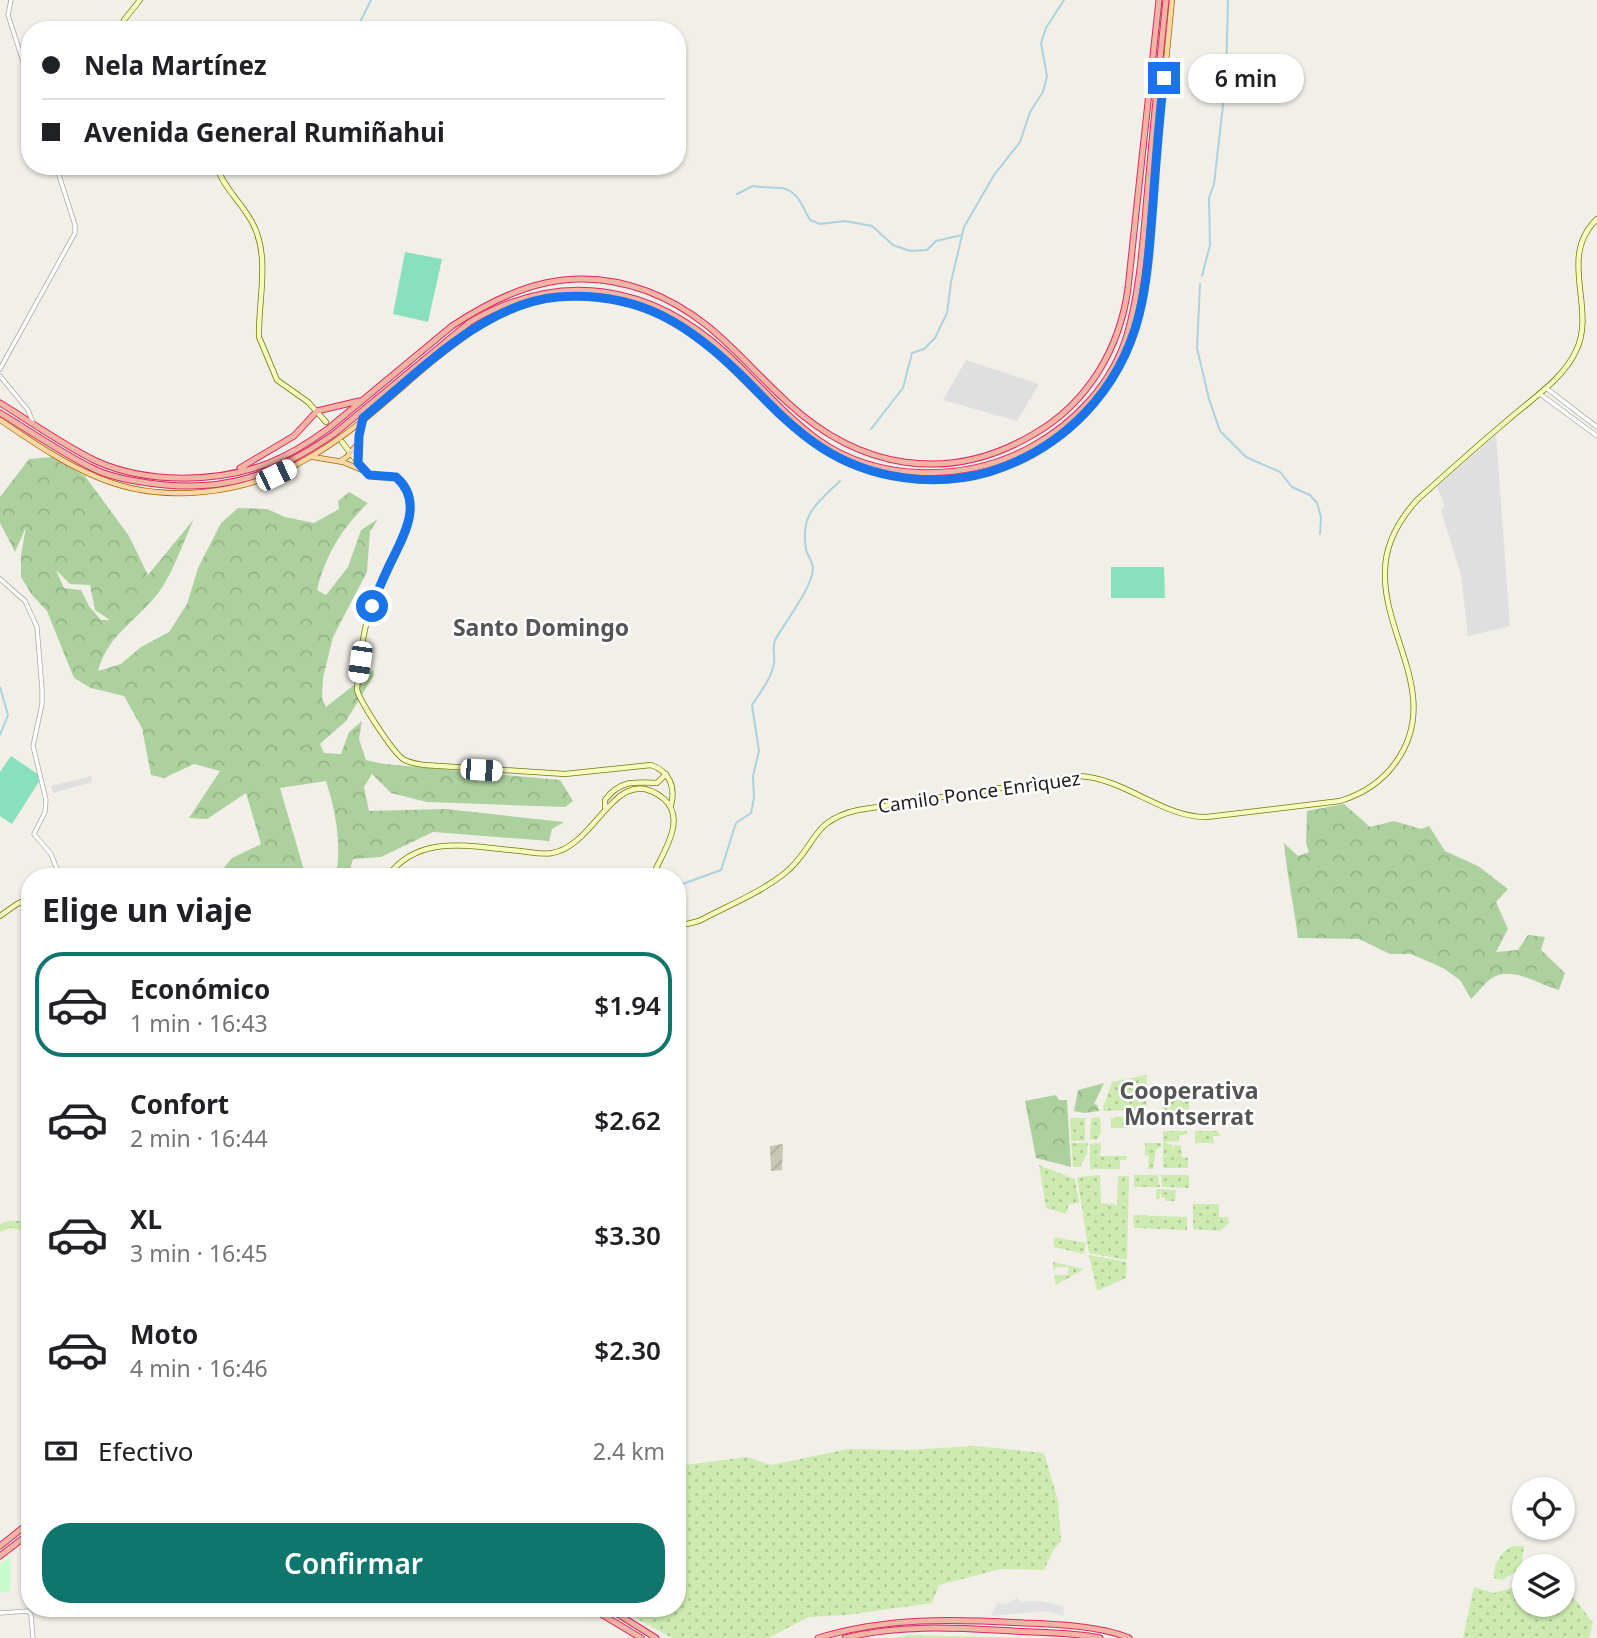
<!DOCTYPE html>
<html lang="es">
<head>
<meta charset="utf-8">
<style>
	:root { --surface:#fff; --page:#f2f2f2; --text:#202124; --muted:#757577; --line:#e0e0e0; --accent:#0f766e }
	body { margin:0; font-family:"Noto Sans",sans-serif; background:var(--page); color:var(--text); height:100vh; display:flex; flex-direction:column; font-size:26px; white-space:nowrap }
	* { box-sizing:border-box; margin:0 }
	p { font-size:23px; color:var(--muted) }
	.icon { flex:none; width:38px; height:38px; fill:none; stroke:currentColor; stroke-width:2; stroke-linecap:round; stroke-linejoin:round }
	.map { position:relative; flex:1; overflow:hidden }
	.drawer { position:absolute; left:21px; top:868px; width:665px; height:749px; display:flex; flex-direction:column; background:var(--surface); border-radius:28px; box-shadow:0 2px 5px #0004 }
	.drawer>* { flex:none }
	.hud { position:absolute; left:21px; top:21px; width:665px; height:154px; border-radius:28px; box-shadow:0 2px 5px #0004; display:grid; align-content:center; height:154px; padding:0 21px; background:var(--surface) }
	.controls { position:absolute; left:1512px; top:1477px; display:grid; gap:14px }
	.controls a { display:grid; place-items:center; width:63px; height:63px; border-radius:50%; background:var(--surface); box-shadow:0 2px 5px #0004; font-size:35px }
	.end { position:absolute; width:32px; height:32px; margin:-16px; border:9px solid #1a73e8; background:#fff; box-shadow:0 0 0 4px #fff }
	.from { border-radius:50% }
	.bubble { position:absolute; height:49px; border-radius:24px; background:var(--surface); box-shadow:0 2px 5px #0004; font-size:23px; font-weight:600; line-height:49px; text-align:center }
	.car { position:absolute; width:21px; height:42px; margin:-21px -10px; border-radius:9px; box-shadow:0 0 5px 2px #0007; background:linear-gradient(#fff 24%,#345 0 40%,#fff 0 76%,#345 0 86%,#fff 0) }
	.hud b { display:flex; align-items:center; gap:24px; height:66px; font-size:26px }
	.hud b+b { border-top:2px solid var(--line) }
	.hud i { width:18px; height:18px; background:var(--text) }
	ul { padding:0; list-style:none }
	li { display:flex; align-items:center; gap:21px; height:105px; margin:0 14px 10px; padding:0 7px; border:4px solid transparent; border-radius:28px }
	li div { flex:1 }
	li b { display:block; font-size:26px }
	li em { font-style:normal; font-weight:600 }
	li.current { border-color:var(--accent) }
	li>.icon { width:63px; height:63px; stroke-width:1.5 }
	h2 { padding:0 21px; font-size:32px; line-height:84px }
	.pay { display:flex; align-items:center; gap:18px; height:77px; padding:0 21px; font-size:26px }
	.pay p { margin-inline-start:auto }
	.button { display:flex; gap:14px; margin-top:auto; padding:14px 21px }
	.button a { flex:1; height:80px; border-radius:28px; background:var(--accent); color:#fff; font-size:28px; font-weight:600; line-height:80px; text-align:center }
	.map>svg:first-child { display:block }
	.residential { fill:#e0dfdf }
	.construction { fill:url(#construction-furrows) }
	.grass { fill:url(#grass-dots) }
	.forest { fill:url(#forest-crowns); fill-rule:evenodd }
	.park { fill:#c8facc }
	.pitch { fill:#88e0be }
	.parking { fill:#e2e2e2 }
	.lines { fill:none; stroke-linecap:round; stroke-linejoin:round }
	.stream { stroke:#aad3df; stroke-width:2 }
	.tertiary-casing { stroke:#a9a9a9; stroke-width:5 }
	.secondary-casing { stroke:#707d05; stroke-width:6 }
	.primary-casing { stroke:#a06b00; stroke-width:6 }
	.trunk-casing { stroke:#dc2a67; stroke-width:7 }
	.tertiary { stroke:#fff; stroke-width:3.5 }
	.secondary { stroke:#f7fabf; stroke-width:4.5 }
	.primary { stroke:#fcd6a4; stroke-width:4.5 }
	.trunk { stroke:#f2b4a3; stroke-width:5 }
	.route { stroke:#1a73e8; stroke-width:9 }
	.labels { text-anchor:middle; stroke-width:5; stroke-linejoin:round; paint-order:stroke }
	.street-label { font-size:19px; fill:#222; stroke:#fff }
	.quarter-label { font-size:23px; font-weight:bold; fill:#555; stroke:#fff }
</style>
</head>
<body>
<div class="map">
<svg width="1597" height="1638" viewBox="0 0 1597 1638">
	<defs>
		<pattern id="construction-furrows" width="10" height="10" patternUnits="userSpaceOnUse" patternTransform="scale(1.75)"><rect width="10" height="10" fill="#c7c7b4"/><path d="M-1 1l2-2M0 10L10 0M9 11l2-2" fill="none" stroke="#abab9a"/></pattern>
		<pattern id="grass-dots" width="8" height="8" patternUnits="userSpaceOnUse" patternTransform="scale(1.75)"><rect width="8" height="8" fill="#cdebb0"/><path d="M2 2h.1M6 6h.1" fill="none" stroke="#b0c997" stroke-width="1.8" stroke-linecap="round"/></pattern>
		<pattern id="forest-crowns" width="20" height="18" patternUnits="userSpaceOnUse" patternTransform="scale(1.75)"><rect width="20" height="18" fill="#add19e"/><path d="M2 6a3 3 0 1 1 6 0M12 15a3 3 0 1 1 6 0" fill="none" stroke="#95b388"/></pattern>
	</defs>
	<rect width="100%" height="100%" fill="#f2efe9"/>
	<g class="residential">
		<polygon points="966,360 1039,384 1017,421 943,400"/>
		<polygon points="1496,435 1510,626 1468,636 1461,575 1441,510 1445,506 1437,487"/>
		<polygon points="91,776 92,782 53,793 51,786"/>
	</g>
	<polygon class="construction" points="783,1144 782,1170 771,1171 770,1146"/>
	<g class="grass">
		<polygon points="1147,1075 1146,1109 1104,1111 1103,1107 1112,1082"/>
		<polygon points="1163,1098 1189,1100 1189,1112 1162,1110"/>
		<polygon points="1128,1116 1128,1128 1111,1128 1111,1118"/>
		<polygon points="1100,1117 1101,1132 1097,1140 1090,1139 1091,1118"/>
		<polygon points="1070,1118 1085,1118 1085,1141 1071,1141"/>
		<polygon points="1163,1131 1187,1131 1187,1134 1179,1136 1179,1141 1164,1142 1172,1145 1172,1150 1174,1145 1181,1146 1182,1157 1188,1158 1188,1168 1163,1168 1163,1157 1168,1157 1163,1156"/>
		<polygon points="1195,1131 1218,1131 1220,1136 1213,1136 1214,1143 1195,1143"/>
		<polygon points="1071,1143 1088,1143 1087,1154 1080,1167 1073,1167"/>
		<polygon points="1101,1143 1100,1156 1127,1156 1126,1160 1120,1160 1120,1169 1090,1169 1090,1144"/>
		<polygon points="1145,1143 1161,1143 1161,1148 1156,1149 1153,1169 1148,1169 1149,1156 1145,1155"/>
		<polygon points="1039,1165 1075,1179 1079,1203 1069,1204 1066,1214 1046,1208"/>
		<polygon points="1100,1175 1101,1203 1117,1205 1118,1176 1129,1176 1127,1260 1089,1253 1077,1177"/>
		<polygon points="1134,1175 1158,1175 1160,1187 1134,1187"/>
		<polygon points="1161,1175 1189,1175 1189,1188 1162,1187"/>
		<polygon points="1156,1189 1176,1190 1175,1201 1166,1201 1165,1198 1162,1198 1161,1190 1160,1199 1156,1199"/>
		<polygon points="1193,1204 1219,1204 1219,1217 1228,1217 1229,1223 1220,1231 1193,1229"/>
		<polygon points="1133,1215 1187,1217 1187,1230 1134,1228"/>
		<polygon points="8,1221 27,1221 30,1225 30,1238 25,1231 10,1228 0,1232 0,1224"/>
		<polygon points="1054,1237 1086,1243 1084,1254 1054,1247"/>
		<polygon points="1089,1255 1127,1262 1126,1278 1097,1291"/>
		<polygon points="1053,1262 1084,1269 1056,1285 1054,1275 1068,1275 1069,1267 1056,1267 1054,1272"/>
		<polygon points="975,1446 1044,1453 1058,1501 1061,1541 1054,1549 1044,1570 1001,1569 939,1585 932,1603 847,1615 809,1617 768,1638 672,1638 617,1608 677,1608 677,1466 747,1457 771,1465 848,1449 906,1450"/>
		<path d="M1514,1546H1524L1521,1569L1502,1580L1494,1578C1492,1567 1502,1548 1514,1546Z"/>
		<polygon points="1563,1583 1593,1623 1589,1638 1463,1638 1474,1587 1494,1593 1524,1584 1524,1605 1563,1605"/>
		<polygon points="909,1635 1039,1638 1042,1638 895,1638"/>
	</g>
	<g class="forest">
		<path d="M52,457L85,476L129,536L148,575L194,519C183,542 174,571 159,592C138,620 107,635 98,671L121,664L141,647L169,632L187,604L198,568L221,523L238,508L267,509L285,517L314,523L339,509L338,501L349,492L368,503C342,528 326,554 317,590L326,595L348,567L361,530L378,519L370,531L367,572L333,637L323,678L322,698L326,707L373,670L374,675L346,721L320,744L324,753L341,754L349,732L362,721L359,739L366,760L384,764L560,780L573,801L565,807L427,802L391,793L372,774L364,787L369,811L445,809L564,822L552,829L549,841L433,832L381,857L353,859L348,877H335C343,847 335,809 326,781L280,788L306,877H251L221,871L232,858L261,844L246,793L207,819L189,818L220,771L194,764L164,778L151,775L142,728L124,696L91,688L74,678L47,611L32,595L21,577V555L26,527L15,552L0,523V497L29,459ZM56,570L70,584L90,585L95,610L110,620H101L89,606L81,590L64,588Z"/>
		<path d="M1344,804L1370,827L1394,821L1421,829L1429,826L1445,851L1478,866L1508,889L1496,902L1508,929L1496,952L1518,950L1528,935L1545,937L1541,950L1565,973L1559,990C1539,985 1512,965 1492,978C1484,983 1478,993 1471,999L1460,980L1443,968L1411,954H1390L1359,939L1298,938C1294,906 1287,876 1284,843L1298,856L1309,852L1306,843L1307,811Z"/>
		<polygon points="1104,1083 1094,1104 1097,1105 1099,1111 1084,1113 1074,1111 1078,1090"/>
		<polygon points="1056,1095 1059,1100 1067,1100 1071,1167 1036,1158 1025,1101"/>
	</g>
	<polygon class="park" points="11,1557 10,1593 0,1592 0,1564"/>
	<g class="pitch">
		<polygon points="405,252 442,259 428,322 393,314"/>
		<polygon points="1111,567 1164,567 1165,598 1111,598"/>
		<polygon points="11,756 42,777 12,824 0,816 0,772"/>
	</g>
	<polygon class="parking" points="1017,1598 1022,1603 1026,1601 1041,1601 1063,1606 1064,1616 1047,1611 991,1616 997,1603 1007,1604"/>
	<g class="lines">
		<g class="stream">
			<polyline points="356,30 371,0"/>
			<path d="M737,194L753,186C763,188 771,187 781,188C798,190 803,208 810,220L820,224L845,221L872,226L893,245L910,251L927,250L936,241L962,235"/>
			<polyline points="1202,276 1210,245 1209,198 1214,184 1226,79 1228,0"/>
			<polyline points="1200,284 1197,348 1209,399 1220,431 1246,457 1280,472 1292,487 1310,495 1317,503 1321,517 1320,534"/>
			<polyline points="871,429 903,388 912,353 924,349 935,338 947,313 951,282 964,227 994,175 1020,142 1030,112 1043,92 1047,76 1041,43 1046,28 1064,0"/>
			<polyline points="0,687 8,715 0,735"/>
			<path d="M677,886L721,870L736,823L751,813L754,798L753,776L759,751L752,705C760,693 772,677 774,663C775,654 772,649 775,640C785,622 812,588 813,569C813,562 807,555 806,549C800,514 817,503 840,481"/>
		</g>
		<g class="tertiary-casing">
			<g id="tertiary">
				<polyline points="11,0 8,15 30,83"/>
				<polyline points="0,369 75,233 75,225 56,166"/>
				<polyline points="0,376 28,410 33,423"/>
				<polyline points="1546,388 1597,427"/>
				<polyline points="1540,394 1597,436"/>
				<polyline points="0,579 25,601 37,627 42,689 42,704 33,746 46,800 45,812 34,834 51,854 60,877"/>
				<polyline points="0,1613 28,1611 31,1615 33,1638"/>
			</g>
		</g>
		<g class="secondary-casing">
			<g id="secondary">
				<polyline points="121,30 124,20 140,0"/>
				<path d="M216,166C224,188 241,202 252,222C271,257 258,299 259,337L277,380L308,402L326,422"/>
				<path d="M342,442L366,473L375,476L395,477C434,509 382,573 370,610C362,635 359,664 357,690C361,703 392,751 403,759C409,763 418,764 424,765L565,774L651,765C669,771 676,787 671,805"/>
				<path d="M605,808V800C620,780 634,782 657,783L666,774"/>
				<path d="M387,877C419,832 473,847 520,851C531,852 542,855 552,853C597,846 616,759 664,799C688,820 661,855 652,877"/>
				<polyline points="0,916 17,904 30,898"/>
				<path d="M677,924H687L699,921C727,906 760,893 785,873C817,847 809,821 858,810L1079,776C1125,778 1163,818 1207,817L1340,801C1363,794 1382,782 1396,762C1442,697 1383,637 1385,572C1385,544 1399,520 1417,500C1447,473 1478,445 1509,419C1532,399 1563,379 1576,351C1597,308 1557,257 1597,219"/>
			</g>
		</g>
		<g class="primary-casing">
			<g id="primary">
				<path d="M0,420C29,439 58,460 90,474C160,507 247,495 312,456C354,432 391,396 428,365C466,334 505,302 556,298C685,286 716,365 802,434C872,491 962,491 1039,449C1111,410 1134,346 1146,270L1172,0"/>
				<polyline points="313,457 343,462 362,470"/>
				<polyline points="340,461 347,457 356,446"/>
				<polyline points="358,463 358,442 363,419"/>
			</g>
		</g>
		<g class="trunk-casing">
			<g id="trunk">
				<path d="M0,403C31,422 63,445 96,461C147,484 217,483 269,463C291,454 310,442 329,428L452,326C514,285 574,264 647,291C710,315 739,358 787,402C859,469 948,485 1034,434C1088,403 1120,348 1128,288L1159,0"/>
				<path d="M0,413C30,431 60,452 92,468C110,477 129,480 148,483C223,494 273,476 334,434L470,322C561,269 651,284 727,354C757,382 784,415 817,439C878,483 967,482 1031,447C1075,423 1112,384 1127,335C1140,291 1143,241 1147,196C1153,131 1159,65 1166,0"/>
				<polyline points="240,468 294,436 317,411 359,401"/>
				<polyline points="0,1546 30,1522"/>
				<polyline points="0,1556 30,1533"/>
				<polyline points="591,1608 641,1638"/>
				<polyline points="608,1608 656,1638"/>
				<path d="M818,1638C886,1617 954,1619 1024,1623C1055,1624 1101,1626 1129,1638"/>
				<path d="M845,1638C899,1624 957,1628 1013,1631C1042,1633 1071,1632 1100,1638"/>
			</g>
		</g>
		<use href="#tertiary" class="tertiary"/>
		<use href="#secondary" class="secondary"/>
		<use href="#primary" class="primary"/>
		<use href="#trunk" class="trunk"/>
	</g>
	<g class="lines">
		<path class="route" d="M372,606C377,592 383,579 389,566C403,537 425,502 396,477L369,475L358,463L359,436L363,418C418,373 484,303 558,297C640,291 691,325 747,381C770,405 794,430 822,448C870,479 934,488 989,472C1063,449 1120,391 1139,315C1148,279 1150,240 1153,203C1156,161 1159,119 1164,78"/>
	</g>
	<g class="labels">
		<g class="street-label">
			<text transform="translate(979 792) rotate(-8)" y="7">Camilo Ponce Enrìquez</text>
		</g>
		<g class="quarter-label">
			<text x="541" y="636">Santo Domingo</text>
			<text x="1189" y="1099">Cooperativa<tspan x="1189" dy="26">Montserrat</tspan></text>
		</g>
	</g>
</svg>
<div class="controls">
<a><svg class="icon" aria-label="locate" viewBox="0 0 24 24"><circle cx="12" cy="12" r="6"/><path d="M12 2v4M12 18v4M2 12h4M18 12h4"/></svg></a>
<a><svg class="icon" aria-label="layers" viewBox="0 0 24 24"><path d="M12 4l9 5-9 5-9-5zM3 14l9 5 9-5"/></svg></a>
</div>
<i class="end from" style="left:372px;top:606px"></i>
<i class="end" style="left:1164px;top:78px"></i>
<div class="bubble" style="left:1188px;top:54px;width:116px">6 min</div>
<i class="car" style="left:276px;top:475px;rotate:64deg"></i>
<i class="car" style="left:360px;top:662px;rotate:188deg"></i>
<i class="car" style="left:481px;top:770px;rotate:94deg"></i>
<div class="hud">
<b><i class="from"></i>Nela Martínez</b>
<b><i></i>Avenida General Rumiñahui</b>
</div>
<section class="drawer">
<h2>Elige un viaje</h2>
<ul>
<li class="current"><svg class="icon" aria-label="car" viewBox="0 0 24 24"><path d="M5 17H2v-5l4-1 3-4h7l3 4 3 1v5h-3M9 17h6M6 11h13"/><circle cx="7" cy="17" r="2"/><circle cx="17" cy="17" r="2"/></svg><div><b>Económico</b><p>1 min · 16:43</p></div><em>$1.94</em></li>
<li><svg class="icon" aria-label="car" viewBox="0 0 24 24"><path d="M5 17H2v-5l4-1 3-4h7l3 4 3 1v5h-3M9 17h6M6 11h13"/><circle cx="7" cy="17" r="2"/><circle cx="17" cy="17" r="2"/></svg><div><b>Confort</b><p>2 min · 16:44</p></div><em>$2.62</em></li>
<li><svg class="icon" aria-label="car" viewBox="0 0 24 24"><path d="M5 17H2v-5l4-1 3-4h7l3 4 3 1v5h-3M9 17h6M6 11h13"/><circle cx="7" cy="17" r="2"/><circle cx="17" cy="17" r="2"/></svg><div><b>XL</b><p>3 min · 16:45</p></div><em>$3.30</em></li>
<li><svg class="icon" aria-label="car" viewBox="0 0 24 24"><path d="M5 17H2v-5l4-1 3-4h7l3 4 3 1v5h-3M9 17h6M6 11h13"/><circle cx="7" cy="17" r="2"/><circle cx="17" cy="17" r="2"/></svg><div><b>Moto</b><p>4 min · 16:46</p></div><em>$2.30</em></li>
</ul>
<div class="pay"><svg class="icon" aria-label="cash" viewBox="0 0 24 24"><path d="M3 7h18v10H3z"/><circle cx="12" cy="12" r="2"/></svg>Efectivo<p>2.4 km</p></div>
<div class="button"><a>Confirmar</a></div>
</section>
</div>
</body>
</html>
